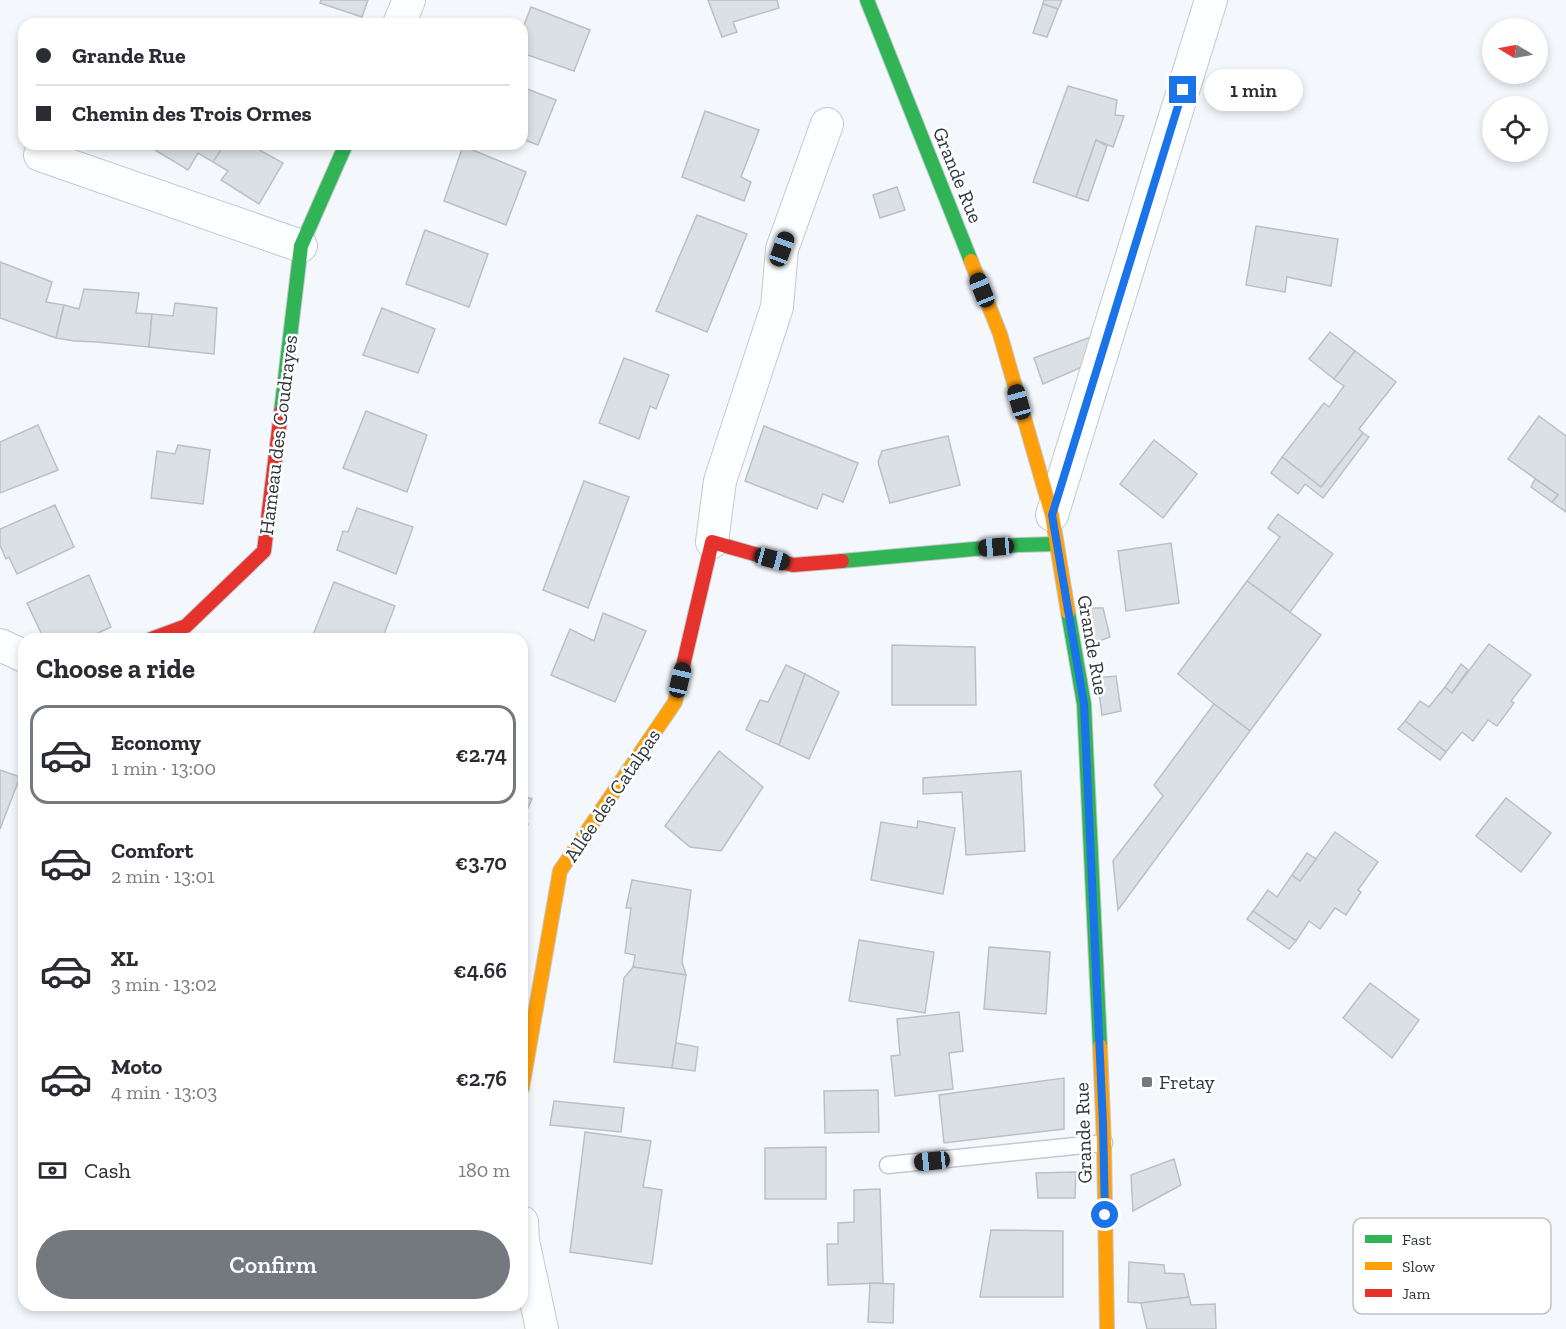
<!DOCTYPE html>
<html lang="en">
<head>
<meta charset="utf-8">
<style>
	:root { --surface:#fff; --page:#f7f7f7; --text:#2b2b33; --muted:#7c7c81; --line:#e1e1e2; --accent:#73797f }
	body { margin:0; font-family:"Zilla Slab",serif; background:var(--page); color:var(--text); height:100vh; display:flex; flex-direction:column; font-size:22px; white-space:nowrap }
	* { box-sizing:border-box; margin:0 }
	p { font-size:20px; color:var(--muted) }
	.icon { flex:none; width:33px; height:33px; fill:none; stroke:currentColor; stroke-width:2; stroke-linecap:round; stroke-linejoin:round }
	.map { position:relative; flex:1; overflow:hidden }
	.drawer { position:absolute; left:18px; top:633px; width:510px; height:678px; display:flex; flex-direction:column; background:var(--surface); border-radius:18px; box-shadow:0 3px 9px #0003 }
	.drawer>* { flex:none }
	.top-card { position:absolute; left:18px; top:18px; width:510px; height:132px; border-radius:18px; box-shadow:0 3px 9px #0003; display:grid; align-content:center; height:132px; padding:0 18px; background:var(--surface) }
	.needle { width:39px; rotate:280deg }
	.tools { position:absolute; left:1482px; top:18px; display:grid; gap:12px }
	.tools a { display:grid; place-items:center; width:66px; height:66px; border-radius:50%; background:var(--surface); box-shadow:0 3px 9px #0003; font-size:30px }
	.end { position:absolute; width:27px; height:27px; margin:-14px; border:8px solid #1a73e8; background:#fff; box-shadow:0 0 0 3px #fff }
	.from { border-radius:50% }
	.bubble { position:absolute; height:42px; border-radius:21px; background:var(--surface); box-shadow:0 3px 9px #0003; font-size:20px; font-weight:600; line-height:42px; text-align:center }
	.car { position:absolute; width:18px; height:36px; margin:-18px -9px; border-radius:8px; box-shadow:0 0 4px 2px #0007; background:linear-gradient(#222 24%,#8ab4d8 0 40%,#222 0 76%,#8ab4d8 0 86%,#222 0) }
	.top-card b { display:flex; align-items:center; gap:21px; height:57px; font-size:22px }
	.top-card b+b { border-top:2px solid var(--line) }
	.top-card i { width:15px; height:15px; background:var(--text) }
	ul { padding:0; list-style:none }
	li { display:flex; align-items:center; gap:18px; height:99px; margin:0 12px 9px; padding:0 6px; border:3px solid transparent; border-radius:18px }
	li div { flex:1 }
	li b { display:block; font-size:22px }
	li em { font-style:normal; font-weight:600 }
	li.selected { border-color:var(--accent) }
	li>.icon { width:54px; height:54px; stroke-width:1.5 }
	h2 { padding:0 18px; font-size:27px; line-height:72px }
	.pay { display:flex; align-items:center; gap:15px; height:66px; padding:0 18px; font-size:22px }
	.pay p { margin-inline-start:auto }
	.action { display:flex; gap:12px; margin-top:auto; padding:12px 18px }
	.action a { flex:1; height:69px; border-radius:36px; background:var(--accent); color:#fff; font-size:24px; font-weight:600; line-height:69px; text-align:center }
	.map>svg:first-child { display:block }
	.building { fill:#dbe0e5; stroke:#bbc0c5; stroke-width:1.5 }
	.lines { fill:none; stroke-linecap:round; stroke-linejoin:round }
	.lane-casing { stroke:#c3c9cd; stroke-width:19 }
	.street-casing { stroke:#c3c9cd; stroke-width:34 }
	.fast-casing { stroke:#c3c9cd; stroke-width:16 }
	.slow-casing { stroke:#c3c9cd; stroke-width:16 }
	.jam-casing { stroke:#c3c9cd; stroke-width:16 }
	.lane { stroke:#fdfeff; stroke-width:16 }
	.street { stroke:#fdfeff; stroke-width:32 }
	.fast { stroke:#30b455; stroke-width:14 }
	.slow { stroke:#ff9f0a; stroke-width:14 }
	.jam { stroke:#e5322d; stroke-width:14 }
	.route { stroke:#1a73e8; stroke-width:8 }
	.poi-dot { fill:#73797f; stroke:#fff; stroke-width:2 }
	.labels { text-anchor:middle; stroke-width:5; stroke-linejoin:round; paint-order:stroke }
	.street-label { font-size:20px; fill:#2e353b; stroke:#fff }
	.poi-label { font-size:20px; fill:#2e353b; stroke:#fff; text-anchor:start }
	.key { fill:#fff; stroke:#c0c2c4; stroke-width:1.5 }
	.key-label { font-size:16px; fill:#2e353b }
</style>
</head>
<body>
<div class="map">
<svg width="1566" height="1329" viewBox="0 0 1566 1329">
	<rect width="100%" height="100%" fill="#f4f8fc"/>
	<g class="building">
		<polygon points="321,0 368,0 362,17 320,3"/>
		<polygon points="708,0 777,0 779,8 733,22 737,32 722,37"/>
		<polygon points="1044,0 1062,0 1058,9 1043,4"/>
		<polygon points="1043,4 1058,9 1047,37 1033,33"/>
		<polygon points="531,7 590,30 574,71 522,53 522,30"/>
		<polygon points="1068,86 1117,100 1115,115 1124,116 1113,147 1096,140 1076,197 1033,182"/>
		<polygon points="522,87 556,100 538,145 522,139"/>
		<polygon points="705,111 759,130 741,177 751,182 744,201 682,177"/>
		<polygon points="1096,140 1107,146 1088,201 1076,197"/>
		<polygon points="145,144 225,144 213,162 198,153 188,170"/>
		<polygon points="225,144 249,144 283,163 259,204 221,180 228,171 213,162"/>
		<polygon points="463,146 526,172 506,225 444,201"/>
		<polygon points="897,187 905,210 880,218 873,195"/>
		<polygon points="697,215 747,234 707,332 656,311"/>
		<polygon points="1256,226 1338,239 1331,286 1287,277 1285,292 1246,285"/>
		<polygon points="425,230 488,254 469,307 406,284"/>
		<polygon points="0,262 52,282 46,302 64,305 56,338 0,318"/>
		<polygon points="84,289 139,293 136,313 152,314 149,347 97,342 74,341 56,338 64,305 79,309"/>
		<polygon points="175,303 217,308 214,354 149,347 152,314 173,316"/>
		<polygon points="382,308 435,329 418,373 363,355"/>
		<polygon points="1330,332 1355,351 1334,379 1309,359"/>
		<polygon points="1091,337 1082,367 1043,384 1034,358"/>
		<polygon points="1355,351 1396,382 1359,429 1363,433 1321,487 1282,457 1324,403 1329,407 1344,386 1334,379"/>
		<polygon points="624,358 669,375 656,409 650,406 639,439 599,423"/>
		<polygon points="366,411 427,435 407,492 343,468"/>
		<polygon points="1539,416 1566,436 1566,512 1552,502 1558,495 1508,459"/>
		<polygon points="38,425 58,470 0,493 0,442"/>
		<polygon points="764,426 858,463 843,502 823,494 817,509 745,481"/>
		<polygon points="1363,433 1369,437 1323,498 1305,484 1298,494 1271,473 1282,457 1321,487"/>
		<polygon points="948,436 960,485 890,503 878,462 882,451"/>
		<polygon points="1154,440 1197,474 1163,518 1120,484"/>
		<polygon points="178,445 210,450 203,504 151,498 157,451 175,454"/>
		<polygon points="1535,479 1558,495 1552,502 1531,487"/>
		<polygon points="584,481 629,497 588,608 543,590"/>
		<polygon points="55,505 74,547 17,574 9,557 6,559 0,545 0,529"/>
		<polygon points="357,508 413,527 396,574 337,550 343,531 348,532"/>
		<polygon points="1278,514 1333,554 1290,612 1247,581 1280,537 1268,528"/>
		<polygon points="1171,543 1179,603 1126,611 1118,551"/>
		<polygon points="89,575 111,627 85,639 44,639 27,603"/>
		<polygon points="1247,581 1321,635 1250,731 1214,704 1178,674"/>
		<polygon points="334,582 395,606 382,639 322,639 313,635"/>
		<polygon points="1086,608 1103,608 1110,637 1091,644"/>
		<polygon points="603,613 646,631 615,702 551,675 570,629 594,641"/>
		<polygon points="1489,644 1531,675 1511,701 1514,703 1497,726 1488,720 1473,741 1462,732 1446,752 1405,721 1420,701 1429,707 1445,687 1452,693"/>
		<polygon points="892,645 975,647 976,705 892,705"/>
		<polygon points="1461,664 1468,670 1452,693 1445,687"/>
		<polygon points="786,665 805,674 779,745 746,730 760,700 768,702"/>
		<polygon points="805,674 839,692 809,759 779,745"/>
		<polygon points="1116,676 1121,711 1102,715 1097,678"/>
		<polygon points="1214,704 1250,731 1118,910 1113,861 1163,796 1154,785"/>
		<polygon points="1405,721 1446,752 1440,760 1398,729"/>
		<polygon points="719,751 763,787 721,851 690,847 665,826"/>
		<polygon points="0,770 20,777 0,829"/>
		<polygon points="1021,771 1025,851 966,855 962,792 923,794 923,778"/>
		<polygon points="522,795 532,799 522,821 528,824 522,839"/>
		<polygon points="1506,798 1551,833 1521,872 1476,836"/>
		<polygon points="918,821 955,828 943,894 871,880 881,822 917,828"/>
		<polygon points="1335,832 1378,862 1358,890 1361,892 1346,915 1335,908 1320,929 1309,921 1296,941 1253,911 1268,890 1277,897 1292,875 1300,881"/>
		<polygon points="1307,853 1316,859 1300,881 1292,875"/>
		<polygon points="632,880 691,890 682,962 686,975 633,967 635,955 625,953 631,908 626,908"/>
		<polygon points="1253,911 1296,941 1289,949 1247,919"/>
		<polygon points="859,940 934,952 925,1013 849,1001"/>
		<polygon points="989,947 1050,952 1046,1014 984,1009"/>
		<polygon points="633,967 686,975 672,1068 614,1062 624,978"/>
		<polygon points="1370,983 1419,1020 1392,1058 1343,1018"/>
		<polygon points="959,1012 963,1051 949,1053 953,1089 895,1096 891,1056 900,1055 897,1019"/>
		<polygon points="676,1043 698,1047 695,1071 672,1068"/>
		<polygon points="1064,1078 1064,1129 944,1143 939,1095"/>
		<polygon points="878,1090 879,1132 825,1133 824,1091"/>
		<polygon points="554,1101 624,1108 621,1132 550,1125"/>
		<polygon points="585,1132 651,1141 643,1187 662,1190 652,1264 570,1252"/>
		<polygon points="826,1147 826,1199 765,1199 765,1148"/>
		<polygon points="1174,1159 1181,1185 1133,1211 1131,1175"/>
		<polygon points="1076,1172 1075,1198 1038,1198 1036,1173"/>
		<polygon points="880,1189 883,1283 828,1285 827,1244 838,1244 838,1223 854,1222 854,1190"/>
		<polygon points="991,1230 1063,1231 1063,1297 980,1297"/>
		<polygon points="1129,1262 1164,1265 1165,1273 1184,1274 1189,1297 1141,1303 1128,1302"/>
		<polygon points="870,1283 894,1284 893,1323 868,1322"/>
		<polygon points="1189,1297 1191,1305 1215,1304 1216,1329 1147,1329 1141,1303"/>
	</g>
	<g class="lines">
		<g class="lane-casing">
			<polyline id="lane" points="888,1165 1104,1143"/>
		</g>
		<g class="street-casing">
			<g id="street">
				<polyline points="399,24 409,0"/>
				<polyline points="40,155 301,246"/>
				<polyline points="1052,515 1211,0"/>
				<polyline points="712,542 720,481 777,307 782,249 827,124"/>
				<polyline points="0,645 24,656"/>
				<polyline points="522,1222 523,1241 542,1329"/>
			</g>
		</g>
		<g class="fast-casing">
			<g id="fast">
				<polyline points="867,0 971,261"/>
				<polyline points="281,412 301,246 346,144"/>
				<polyline points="842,561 1019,545 1056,544"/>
				<polyline points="1068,612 1084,704 1100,1046"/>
			</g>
		</g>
		<g class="slow-casing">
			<g id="slow">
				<polyline points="971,261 1000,334 1052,515 1068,612"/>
				<polyline points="1100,1046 1104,1143 1107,1329"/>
				<polyline points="522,1088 560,871 675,702 683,666"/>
			</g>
		</g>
		<g class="jam-casing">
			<g id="jam">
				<polyline points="151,639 186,626 264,551 281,412"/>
				<polyline points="683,666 712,542 793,565 842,561"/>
			</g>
		</g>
		<use href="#lane" class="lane"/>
		<use href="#street" class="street"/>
		<use href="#fast" class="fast"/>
		<use href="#slow" class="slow"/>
		<use href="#jam" class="jam"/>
	</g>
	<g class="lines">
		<polyline class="route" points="1105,1215 1103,1124 1084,704 1052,515 1183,90"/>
	</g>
	<rect class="poi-dot" x="1141" y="1076" width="12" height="12" rx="3"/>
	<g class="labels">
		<g class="street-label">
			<text transform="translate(958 175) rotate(68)" y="7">Grande Rue</text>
			<text transform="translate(278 435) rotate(-83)" y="7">Hameau des Coudrayes</text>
			<text transform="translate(1093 645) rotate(80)" y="7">Grande Rue</text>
			<text transform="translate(612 795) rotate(-56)" y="7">Allée des Catalpas</text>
			<text transform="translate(1083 1133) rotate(-92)" y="7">Grande Rue</text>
		</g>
		<g class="poi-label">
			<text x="1159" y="1089">Fretay</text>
		</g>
	</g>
	<rect x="1353" y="1218" width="198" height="96" rx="9" class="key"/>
	<rect x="1365" y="1235" width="27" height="8" fill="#30b455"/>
	<rect x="1365" y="1262" width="27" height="8" fill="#ff9f0a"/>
	<rect x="1365" y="1289" width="27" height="8" fill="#e5322d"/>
	<g class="key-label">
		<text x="1402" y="1245">Fast</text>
		<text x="1402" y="1272">Slow</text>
		<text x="1402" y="1299">Jam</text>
	</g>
</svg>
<div class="tools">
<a><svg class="needle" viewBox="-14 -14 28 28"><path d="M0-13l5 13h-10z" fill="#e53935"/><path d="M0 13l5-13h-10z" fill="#7c7c81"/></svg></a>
<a><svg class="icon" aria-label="locate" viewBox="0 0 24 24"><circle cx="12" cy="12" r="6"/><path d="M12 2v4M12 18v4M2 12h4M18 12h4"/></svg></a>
</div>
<i class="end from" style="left:1105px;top:1215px"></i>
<i class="end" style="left:1183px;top:90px"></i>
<div class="bubble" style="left:1204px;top:69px;width:99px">1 min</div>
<i class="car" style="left:782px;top:249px;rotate:20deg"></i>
<i class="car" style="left:982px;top:290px;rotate:338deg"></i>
<i class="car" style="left:1019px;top:402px;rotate:344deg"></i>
<i class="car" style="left:996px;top:547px;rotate:265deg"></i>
<i class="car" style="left:772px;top:559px;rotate:105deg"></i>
<i class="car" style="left:680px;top:680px;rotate:13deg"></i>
<i class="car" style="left:932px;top:1161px;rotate:264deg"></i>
<div class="top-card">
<b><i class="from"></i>Grande Rue</b>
<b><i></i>Chemin des Trois Ormes</b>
</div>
<section class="drawer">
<h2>Choose a ride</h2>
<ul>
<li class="selected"><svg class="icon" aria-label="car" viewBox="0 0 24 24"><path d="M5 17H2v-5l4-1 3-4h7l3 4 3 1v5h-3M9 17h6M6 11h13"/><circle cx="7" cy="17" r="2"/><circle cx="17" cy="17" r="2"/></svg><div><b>Economy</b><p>1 min · 13:00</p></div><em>€2.74</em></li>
<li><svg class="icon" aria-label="car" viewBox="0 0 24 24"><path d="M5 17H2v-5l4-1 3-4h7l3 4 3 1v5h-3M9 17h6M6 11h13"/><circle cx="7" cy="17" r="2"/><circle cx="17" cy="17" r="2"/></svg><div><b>Comfort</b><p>2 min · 13:01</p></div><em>€3.70</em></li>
<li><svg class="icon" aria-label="car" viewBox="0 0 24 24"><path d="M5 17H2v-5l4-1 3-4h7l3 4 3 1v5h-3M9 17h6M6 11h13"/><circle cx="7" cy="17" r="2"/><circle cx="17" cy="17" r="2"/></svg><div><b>XL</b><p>3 min · 13:02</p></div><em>€4.66</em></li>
<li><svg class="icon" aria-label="car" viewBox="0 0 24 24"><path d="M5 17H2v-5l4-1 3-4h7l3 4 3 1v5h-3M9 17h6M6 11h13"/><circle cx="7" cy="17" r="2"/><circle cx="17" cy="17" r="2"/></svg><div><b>Moto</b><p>4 min · 13:03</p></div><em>€2.76</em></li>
</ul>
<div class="pay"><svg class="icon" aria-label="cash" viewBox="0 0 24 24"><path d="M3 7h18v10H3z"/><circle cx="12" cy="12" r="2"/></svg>Cash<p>180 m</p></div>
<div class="action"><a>Confirm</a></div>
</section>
</div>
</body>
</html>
